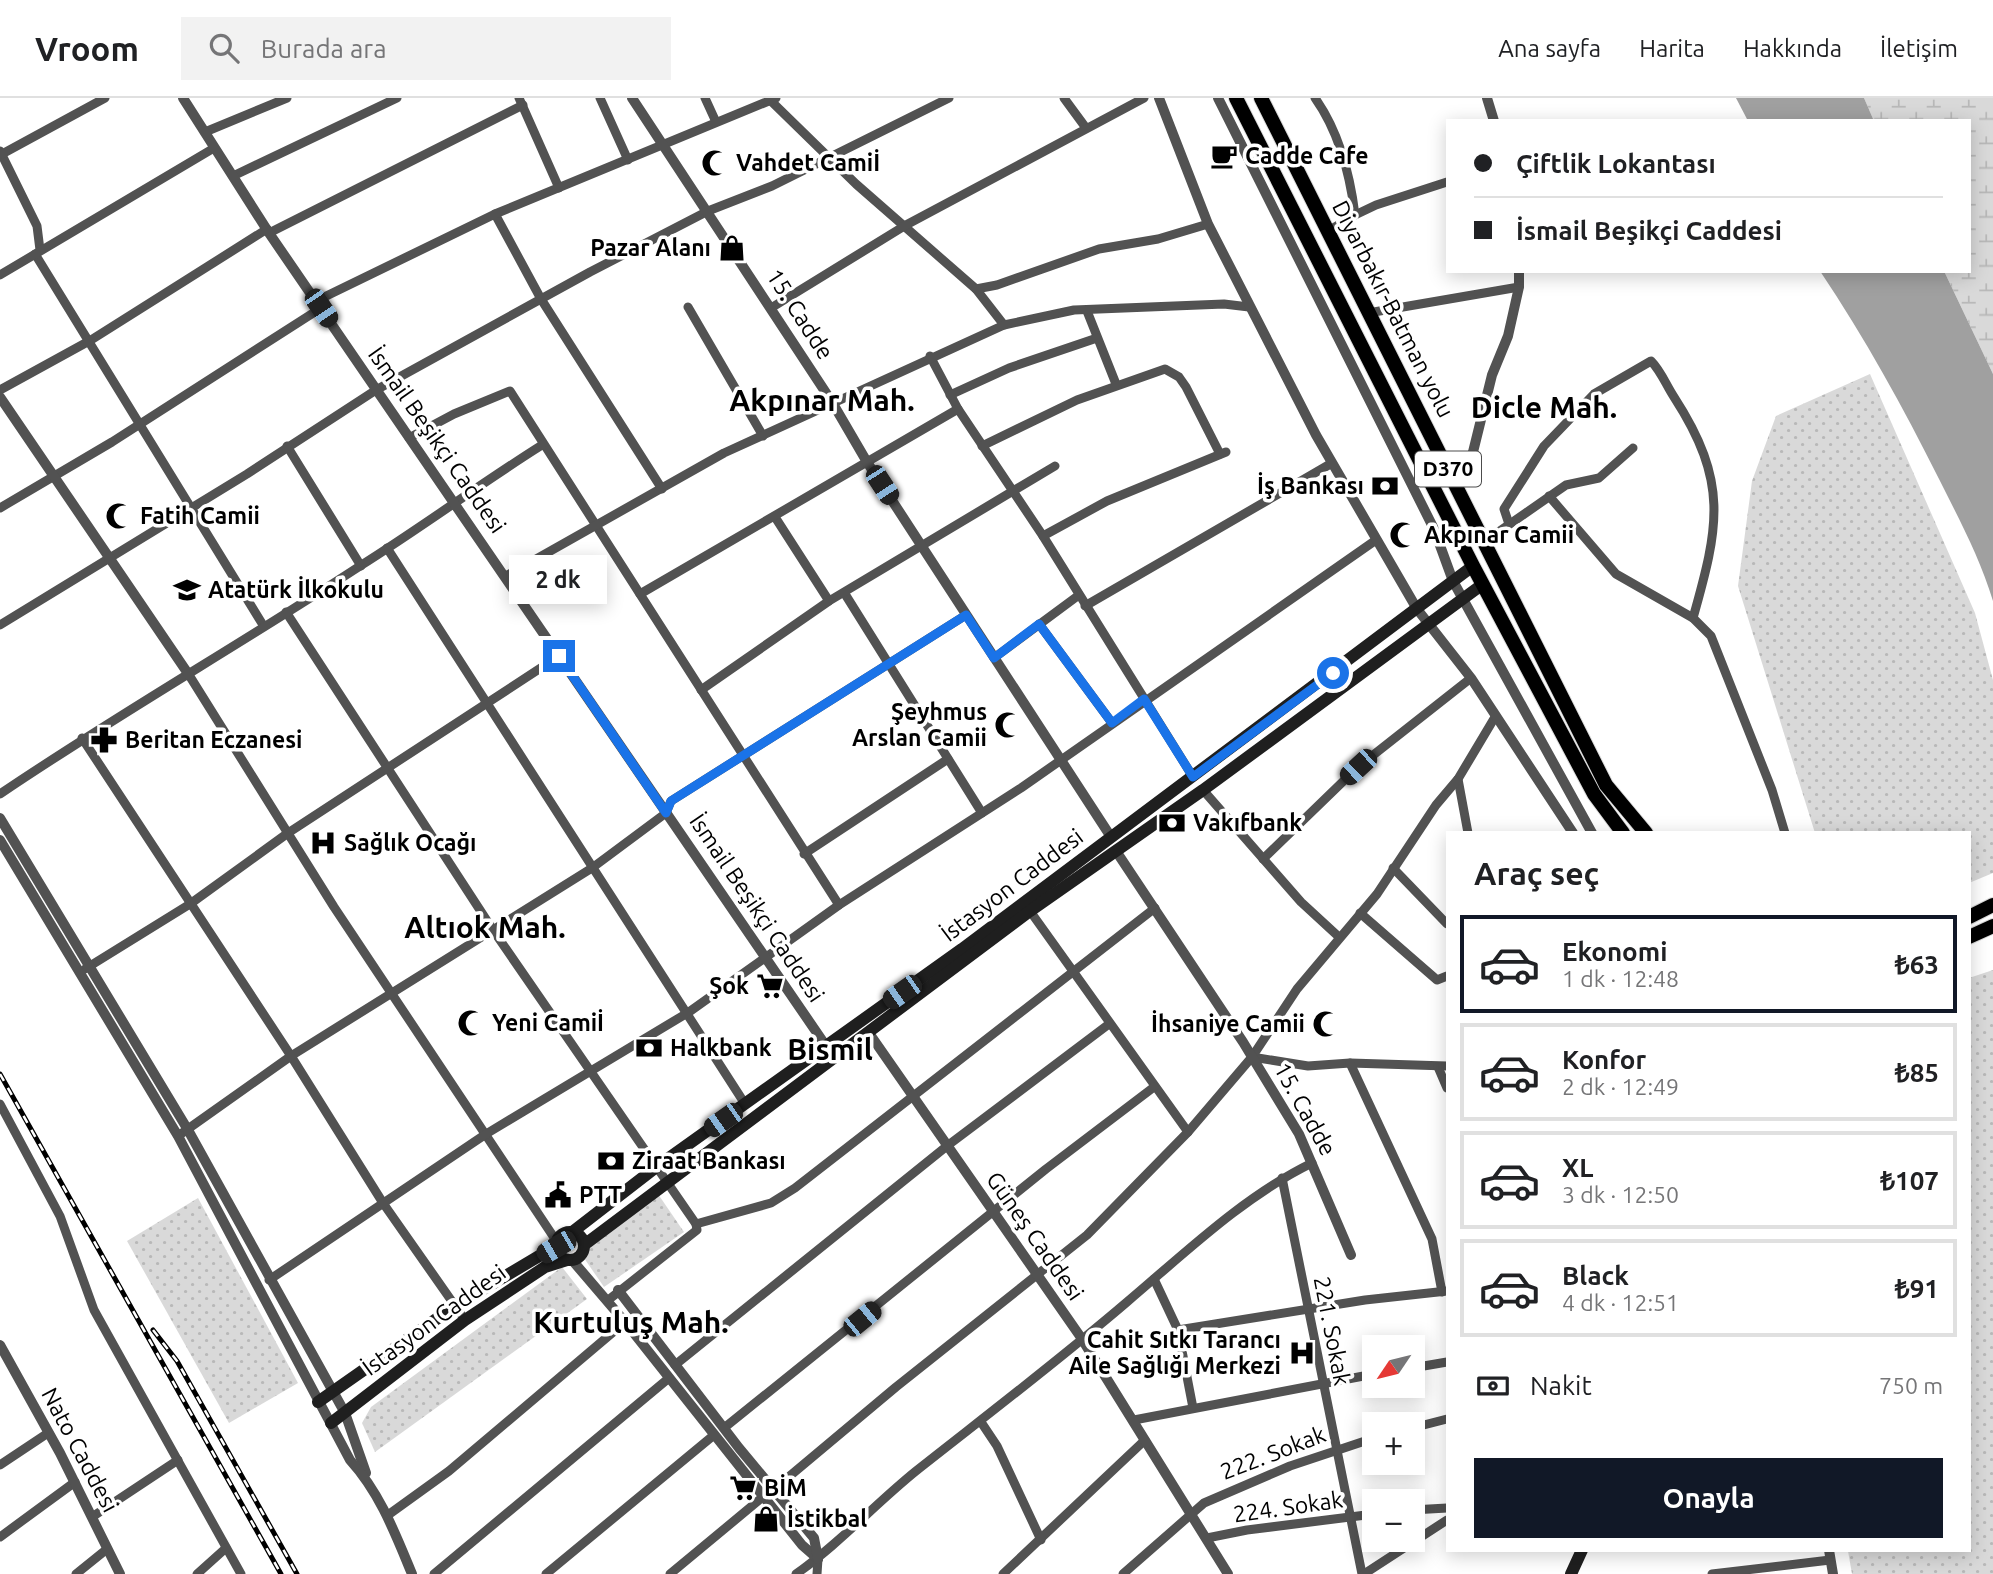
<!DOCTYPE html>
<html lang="tr">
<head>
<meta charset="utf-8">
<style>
	:root { --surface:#fff; --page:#f2f2f2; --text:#202124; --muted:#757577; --line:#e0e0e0; --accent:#111827 }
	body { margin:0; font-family:Ubuntu,sans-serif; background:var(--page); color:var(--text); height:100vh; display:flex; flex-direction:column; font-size:26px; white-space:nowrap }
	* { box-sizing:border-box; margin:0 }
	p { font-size:23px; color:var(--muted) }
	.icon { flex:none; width:38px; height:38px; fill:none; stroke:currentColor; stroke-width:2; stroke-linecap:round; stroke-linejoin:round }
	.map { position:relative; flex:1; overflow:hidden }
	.details { position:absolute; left:1446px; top:733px; width:525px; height:721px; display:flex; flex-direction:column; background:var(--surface); border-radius:0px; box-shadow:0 4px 18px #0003 }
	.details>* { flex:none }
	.top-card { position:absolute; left:1446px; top:21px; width:525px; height:154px; border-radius:0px; box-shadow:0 4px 18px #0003; display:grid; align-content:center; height:154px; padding:0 28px; background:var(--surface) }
	.needle { width:46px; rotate:235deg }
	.fabs { position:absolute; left:1362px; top:1237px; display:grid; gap:14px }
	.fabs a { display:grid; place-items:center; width:63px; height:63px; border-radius:0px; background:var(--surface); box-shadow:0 4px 18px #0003; font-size:35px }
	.end { position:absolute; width:32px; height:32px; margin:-16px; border:9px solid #1a73e8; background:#fff; box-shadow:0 0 0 4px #fff }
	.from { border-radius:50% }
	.bubble { position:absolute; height:49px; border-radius:0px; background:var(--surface); box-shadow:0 4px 18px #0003; font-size:23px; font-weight:700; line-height:49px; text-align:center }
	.car { position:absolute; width:21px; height:42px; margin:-21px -10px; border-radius:9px; box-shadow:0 0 5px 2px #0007; background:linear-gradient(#222 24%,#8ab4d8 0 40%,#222 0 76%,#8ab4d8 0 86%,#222 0) }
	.top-card b { display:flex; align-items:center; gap:24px; height:66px; font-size:26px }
	.top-card b+b { border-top:2px solid var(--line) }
	.top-card i { width:18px; height:18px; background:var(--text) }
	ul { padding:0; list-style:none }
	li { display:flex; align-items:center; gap:21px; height:98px; margin:0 14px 10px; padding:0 14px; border:4px solid var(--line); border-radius:0px }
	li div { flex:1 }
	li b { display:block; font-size:26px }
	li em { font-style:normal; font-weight:700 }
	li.selected { border-color:var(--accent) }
	li>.icon { width:63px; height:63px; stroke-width:1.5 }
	h2 { padding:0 28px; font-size:32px; line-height:84px }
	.pay { display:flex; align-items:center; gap:18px; height:77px; padding:0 28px; font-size:26px }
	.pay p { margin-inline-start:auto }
	.button { display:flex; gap:14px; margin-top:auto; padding:14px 28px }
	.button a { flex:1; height:80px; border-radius:0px; background:var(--accent); color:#fff; font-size:28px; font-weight:700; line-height:80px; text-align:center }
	header { display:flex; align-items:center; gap:42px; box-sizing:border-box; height:98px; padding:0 35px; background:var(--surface); border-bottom:2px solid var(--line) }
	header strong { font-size:33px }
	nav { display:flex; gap:38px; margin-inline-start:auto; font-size:24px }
	.search { width:490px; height:63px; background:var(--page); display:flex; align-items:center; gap:18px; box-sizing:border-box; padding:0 24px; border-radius:0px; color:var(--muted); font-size:26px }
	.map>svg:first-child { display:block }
	.wetland { fill:url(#wetland-marsh) }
	.park { fill:url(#park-dots) }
	.water { fill:#a0a0a0 }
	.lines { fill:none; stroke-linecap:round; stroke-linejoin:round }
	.trunk-casing { stroke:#dbdbdb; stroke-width:16 }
	.minor { stroke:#525252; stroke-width:9 }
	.tertiary { stroke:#525252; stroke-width:10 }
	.secondary { stroke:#1f1f1f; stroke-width:12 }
	.trunk { stroke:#000; stroke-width:14 }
	.rail-casing { stroke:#000; stroke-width:5 }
	.rail { stroke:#fff; stroke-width:2.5; stroke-dasharray:8; stroke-linecap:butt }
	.route { stroke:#1a73e8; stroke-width:9 }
	.labels { text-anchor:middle; stroke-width:7; stroke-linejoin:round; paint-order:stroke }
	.shield { fill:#fff; stroke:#4c4c4c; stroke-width:2 }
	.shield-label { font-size:21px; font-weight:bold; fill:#000 }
	.poi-label { font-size:23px; font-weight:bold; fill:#000; stroke:#fff; text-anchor:start }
	.street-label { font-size:23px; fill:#000; stroke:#fff }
	.district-label { font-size:30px; font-weight:bold; fill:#000; stroke:#fff }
</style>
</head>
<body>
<header>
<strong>Vroom</strong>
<div class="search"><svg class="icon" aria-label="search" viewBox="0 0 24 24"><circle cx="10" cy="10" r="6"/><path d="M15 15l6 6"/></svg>Burada ara</div>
<nav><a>Ana sayfa</a><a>Harita</a><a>Hakkında</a><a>İletişim</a></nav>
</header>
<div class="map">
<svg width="1993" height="1476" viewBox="0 0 1993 1476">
	<defs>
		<pattern id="wetland-marsh" width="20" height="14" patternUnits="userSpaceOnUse" patternTransform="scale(1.75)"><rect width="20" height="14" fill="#d9d9d9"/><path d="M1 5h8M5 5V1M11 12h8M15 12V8" fill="none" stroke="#b8b8b8"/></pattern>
		<pattern id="park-dots" width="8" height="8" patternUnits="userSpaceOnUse" patternTransform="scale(1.75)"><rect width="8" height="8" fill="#d9d9d9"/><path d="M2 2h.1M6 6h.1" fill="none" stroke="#b8b8b8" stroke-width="1.8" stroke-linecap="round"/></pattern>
	</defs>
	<rect width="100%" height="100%" fill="#fff"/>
	<polygon class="wetland" points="1864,0 1993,0 1993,276 1944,173 1969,173 1969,23 1874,23"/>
	<g class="park">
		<polygon points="1870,276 1975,515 1993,582 1993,775 1969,785 1969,735 1815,735 1738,488 1752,383 1776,318"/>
		<polygon points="1993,872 1993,1476 1852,1476 1848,1453 1969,1452 1969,880"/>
		<polygon points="658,1096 684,1134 604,1189 584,1160 592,1147"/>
		<polygon points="198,1100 298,1285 229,1325 127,1143"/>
		<polygon points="562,1169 587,1201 375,1354 362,1325 371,1309"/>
	</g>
	<g class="water">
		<polygon points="1736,0 1864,0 1874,23 1748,23"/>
		<path d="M1820,173H1944L1993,276V503C1980,460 1959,421 1939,381C1903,309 1865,240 1820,173Z"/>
	</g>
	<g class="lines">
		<g class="trunk-casing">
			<g id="trunk">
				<polyline points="1236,0 1473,468 1594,696 1623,735"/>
				<polyline points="1261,0 1606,687 1646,735"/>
				<polyline points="1969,819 1993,807"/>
				<polyline points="1969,839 1993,828"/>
			</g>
		</g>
		<g class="minor">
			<polyline points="519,0 559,90"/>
			<polyline points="600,0 628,62"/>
			<polyline points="705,0 716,24"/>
			<polyline points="1064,0 1086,30"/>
			<path d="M1315,0C1339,34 1350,76 1355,117L1328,133"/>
			<polyline points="770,2 856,86 976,191 1004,227"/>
			<polyline points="205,34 287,0"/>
			<polyline points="0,53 37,128 40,152"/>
			<polyline points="2,56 105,0"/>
			<polyline points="233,78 397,0"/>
			<polyline points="495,116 541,201 662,391"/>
			<polyline points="1355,117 1376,107 1447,84"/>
			<polyline points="269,135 523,7"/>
			<polyline points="35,156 263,527"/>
			<polyline points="0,177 214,50"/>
			<polyline points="976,191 997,187 1099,151 1158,141 1208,126"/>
			<polyline points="316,203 495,116 776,0"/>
			<polyline points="688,209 763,338"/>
			<polyline points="771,210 906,127 1144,0"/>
			<polyline points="1087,213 1116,286"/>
			<polyline points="1368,215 1519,189"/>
			<polyline points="930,258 958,311 1043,438 1193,679"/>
			<polyline points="0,292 91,242 267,131"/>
			<polyline points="950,297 1009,270 1097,240"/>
			<polyline points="409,340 454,316 510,293 839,807"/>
			<polyline points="287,348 361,468"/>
			<polyline points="982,348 1077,302 1165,271 1179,279 1186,289 1220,356"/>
			<polyline points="1549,398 1616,476 1693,520 1711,538 1772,692 1785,735"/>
			<polyline points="0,410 112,344 321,210"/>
			<polyline points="775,419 829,503"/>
			<path d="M1509,426L1504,411L1544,348L1594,296L1651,263C1661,273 1666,287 1674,299C1729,384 1719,428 1693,520"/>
			<polyline points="1043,438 1107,403 1226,354"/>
			<polyline points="1484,444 1566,387 1599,380 1633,350"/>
			<polyline points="387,450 745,1006"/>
			<polyline points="506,478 724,355 1004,227 1074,212 1224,206 1249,209"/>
			<polyline points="640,496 958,311"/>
			<polyline points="845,496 982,715"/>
			<polyline points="1085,508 1332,365"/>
			<polyline points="286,514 493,832 696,1126 697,1132 607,1203"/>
			<polyline points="1039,526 1112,625"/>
			<polyline points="0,527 247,376 376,292 590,174 708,113 772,88 949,0"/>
			<polyline points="994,560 1079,497"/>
			<polyline points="189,577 334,809 557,1144"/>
			<polyline points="701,592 829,503 1055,368"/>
			<polyline points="82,640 291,958 383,1105 465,1222"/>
			<polyline points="1458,681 1468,735"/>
			<polyline points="1203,692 1301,804 1339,839"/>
			<path d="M0,696C118,616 241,546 360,468C422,429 480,386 542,347"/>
			<polyline points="804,756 948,661"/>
			<polyline points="1263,761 1358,669 1471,580"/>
			<polyline points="1393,770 1447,826"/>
			<polyline points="1030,813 1188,1034"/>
			<polyline points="1360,815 1437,882 1447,878"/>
			<polyline points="85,871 190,806 288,735 559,558"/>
			<polyline points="1252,959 1308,968 1350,965 1447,968"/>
			<polyline points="1350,965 1432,1141 1442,1194"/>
			<polyline points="1438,969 1447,990"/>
			<polyline points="0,1006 60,1118 94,1212 241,1476"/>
			<polyline points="178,1038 291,958 592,770 666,715 671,703 966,517"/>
			<polyline points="1282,1080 1362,1476"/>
			<polyline points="696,1126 771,1105 795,1090 1155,810"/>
			<polyline points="1154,1181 1178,1232 1193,1310"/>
			<polyline points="269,1182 486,1036 689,914 839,807 1021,690 1376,442"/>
			<polyline points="1178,1232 1365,1202 1447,1193"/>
			<polyline points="675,1267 947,1048 1109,926"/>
			<polyline points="1412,1270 1447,1264"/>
			<polyline points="1134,1322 1374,1276"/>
			<polyline points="981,1324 997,1348 1041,1442"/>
			<polyline points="724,1330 1046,1071 1154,989"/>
			<polyline points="1412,1330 1447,1321"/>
			<polyline points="0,1367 48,1335"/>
			<polyline points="773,1392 896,1289 1087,1137 1188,1034 1252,959 1297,891 1377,796 1436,707 1458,681 1495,619"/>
			<polyline points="1412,1412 1447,1410"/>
			<polyline points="388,1417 449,1373 625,1224"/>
			<polyline points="92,1419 178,1362"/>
			<polyline points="0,1439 75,1384"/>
			<polyline points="1207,1440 1247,1432 1374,1416"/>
			<polyline points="76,1476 107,1451"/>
			<polyline points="197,1476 226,1450"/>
			<polyline points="434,1476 669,1280"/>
			<polyline points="546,1476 714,1337"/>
			<polyline points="670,1476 764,1398"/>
			<path d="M796,1476C839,1446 875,1406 916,1373C987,1317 1058,1263 1127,1204C1185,1155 1244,1098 1312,1065"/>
			<polyline points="817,1476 818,1461"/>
			<polyline points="1003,1476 1145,1342"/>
			<polyline points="1123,1476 1204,1405 1290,1368 1374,1340"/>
			<polyline points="1364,1476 1447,1422"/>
			<polyline points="1712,1476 1830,1462"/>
		</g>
		<g class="tertiary">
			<polyline points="183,0 269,135 826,948"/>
			<polyline points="632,0 832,304 867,364 1111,739"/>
			<polyline points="1159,0 1208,126 1316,337 1417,511 1471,580 1573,735"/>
			<polyline points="1218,0 1434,431 1453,483 1592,735"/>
			<polyline points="1487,0 1494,23"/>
			<polyline points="0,299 189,577"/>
			<polyline points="1455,384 1473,354 1492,277 1508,238 1519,189 1519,173"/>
			<polyline points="0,720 188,1032 345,1315 366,1375"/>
			<path d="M0,742L178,1038L350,1362C380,1395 395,1435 412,1476"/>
			<polyline points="1116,753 1243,944 1299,1036 1351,1157"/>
			<polyline points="869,935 1082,1241 1228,1476"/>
			<polyline points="572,1162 625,1224 802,1447 818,1461"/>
			<polyline points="618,1192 739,1350 814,1440 818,1461"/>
			<polyline points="0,1247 60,1355 120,1476"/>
			<polyline points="1829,1452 1833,1476"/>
		</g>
		<g class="secondary">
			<circle cx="570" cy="1148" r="14"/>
			<polyline points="571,1135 655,1070 962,851 1473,468"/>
			<polyline points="584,1147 1030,813 1203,692 1483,486"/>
			<polyline points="318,1304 455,1208 556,1148"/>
			<polyline points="331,1325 465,1222 545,1169 567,1162"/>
			<polyline points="1571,1476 1582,1452"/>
		</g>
		<use href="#trunk" class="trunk"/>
		<g class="rail-casing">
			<g id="rail">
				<polyline points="0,976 281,1476"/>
				<polyline points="153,1232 177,1263 297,1476"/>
			</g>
		</g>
		<use href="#rail" class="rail"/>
	</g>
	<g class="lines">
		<polyline class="route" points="559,558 666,715 671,703 966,517 994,560 1039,526 1112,625 1144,601 1193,679 1333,575"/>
	</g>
	<defs>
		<g id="cafe-bare" transform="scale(2.1)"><path d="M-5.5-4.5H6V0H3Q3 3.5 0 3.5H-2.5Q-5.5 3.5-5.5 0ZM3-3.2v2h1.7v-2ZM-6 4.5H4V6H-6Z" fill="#000" stroke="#fff" stroke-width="2.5" paint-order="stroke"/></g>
		<g id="mosque-bare" transform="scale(2.1)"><path d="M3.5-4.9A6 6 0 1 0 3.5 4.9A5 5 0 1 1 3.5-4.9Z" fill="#000" stroke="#fff" stroke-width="2.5" paint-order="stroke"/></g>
		<g id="shop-bare" transform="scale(2.1)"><path d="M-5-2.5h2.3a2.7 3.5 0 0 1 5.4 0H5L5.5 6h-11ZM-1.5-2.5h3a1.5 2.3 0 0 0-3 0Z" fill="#000" stroke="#fff" stroke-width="2.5" paint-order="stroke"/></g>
		<g id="bank-bare" transform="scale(2.1)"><path d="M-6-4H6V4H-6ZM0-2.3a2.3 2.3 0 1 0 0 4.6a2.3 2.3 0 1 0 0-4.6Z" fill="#000" stroke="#fff" stroke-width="2.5" paint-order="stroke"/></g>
		<g id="school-bare" transform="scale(2.1)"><path d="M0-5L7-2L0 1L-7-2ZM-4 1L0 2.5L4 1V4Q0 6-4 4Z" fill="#000" stroke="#fff" stroke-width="2.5" paint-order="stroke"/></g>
		<g id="pharmacy-bare" transform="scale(2.1)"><path d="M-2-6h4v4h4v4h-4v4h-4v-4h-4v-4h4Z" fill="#000" stroke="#fff" stroke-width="2.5" paint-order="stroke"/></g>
		<g id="hospital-bare" transform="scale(2.1)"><path d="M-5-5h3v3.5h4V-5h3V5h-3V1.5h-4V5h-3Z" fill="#000" stroke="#fff" stroke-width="2.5" paint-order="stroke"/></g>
		<g id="supermarket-bare" transform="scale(2.1)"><path d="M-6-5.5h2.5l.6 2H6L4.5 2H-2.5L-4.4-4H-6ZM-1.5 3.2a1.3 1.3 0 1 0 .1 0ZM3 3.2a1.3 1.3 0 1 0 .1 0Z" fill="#000" stroke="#fff" stroke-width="2.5" paint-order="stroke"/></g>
		<g id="civic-bare" transform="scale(2.1)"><path d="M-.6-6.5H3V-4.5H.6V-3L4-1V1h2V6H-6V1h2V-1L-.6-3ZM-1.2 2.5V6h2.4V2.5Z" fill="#000" stroke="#fff" stroke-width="2.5" paint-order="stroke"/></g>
	</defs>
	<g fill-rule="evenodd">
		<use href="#cafe-bare" x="1224" y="58"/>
		<use href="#mosque-bare" x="715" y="65"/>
		<use href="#shop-bare" x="732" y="150"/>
		<use href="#bank-bare" x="1385" y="388"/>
		<use href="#mosque-bare" x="119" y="418"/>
		<use href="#mosque-bare" x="1403" y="437"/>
		<use href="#school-bare" x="187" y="492"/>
		<use href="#mosque-bare" x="1008" y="627"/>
		<use href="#pharmacy-bare" x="104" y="642"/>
		<use href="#bank-bare" x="1172" y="725"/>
		<use href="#hospital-bare" x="323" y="745"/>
		<use href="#supermarket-bare" x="770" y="888"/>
		<use href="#mosque-bare" x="471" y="925"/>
		<use href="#mosque-bare" x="1326" y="926"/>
		<use href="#bank-bare" x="649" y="950"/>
		<use href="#bank-bare" x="611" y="1063"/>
		<use href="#civic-bare" x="558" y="1097"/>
		<use href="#hospital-bare" x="1302" y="1255"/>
		<use href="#supermarket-bare" x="743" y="1390"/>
		<use href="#shop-bare" x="766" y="1421"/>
	</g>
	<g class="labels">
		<rect class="shield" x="1415" y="353.5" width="66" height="35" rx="5"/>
		<g class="shield-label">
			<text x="1448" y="378">D370</text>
		</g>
		<g class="poi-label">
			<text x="1245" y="66">Cadde Cafe</text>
			<text x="736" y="73">Vahdet Camiİ</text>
			<text x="711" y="158" text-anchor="end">Pazar Alanı</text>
			<text x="1364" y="396" text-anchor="end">İş Bankası</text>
			<text x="140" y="426">Fatih Camii</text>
			<text x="1424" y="445">Akpınar Camii</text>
			<text x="208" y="500">Atatürk İlkokulu</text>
			<text x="987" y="622" text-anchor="end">Şeyhmus<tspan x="987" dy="26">Arslan Camii</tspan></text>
			<text x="125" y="650">Beritan Eczanesi</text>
			<text x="1193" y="733">Vakıfbank</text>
			<text x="344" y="753">Sağlık Ocağı</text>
			<text x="749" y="896" text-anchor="end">Şok</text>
			<text x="492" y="933">Yeni Camiİ</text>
			<text x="1305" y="934" text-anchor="end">İhsaniye Camii</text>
			<text x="670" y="958">Halkbank</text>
			<text x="632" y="1071">Ziraat Bankası</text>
			<text x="579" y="1105">PTT</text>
			<text x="1281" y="1250" text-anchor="end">Cahit Sıtkı Tarancı<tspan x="1281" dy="26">Aile Sağlığı Merkezi</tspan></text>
			<text x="764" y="1398">BİM</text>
			<text x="787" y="1429">İstikbal</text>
		</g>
		<g class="street-label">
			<text transform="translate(1393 211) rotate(63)" y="8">Diyarbakır-Batman yolu</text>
			<text transform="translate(800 216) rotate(57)" y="8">15. Cadde</text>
			<text transform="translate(437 342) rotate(55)" y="8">İsmail Beşikçi Caddesi</text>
			<text transform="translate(1012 787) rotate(-37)" y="8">İstasyon Caddesi</text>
			<text transform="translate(757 810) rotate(56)" y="8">İsmail Beşikçi Caddesi</text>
			<text transform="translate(1305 1011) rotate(61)" y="8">15. Cadde</text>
			<text transform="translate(1035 1138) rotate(55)" y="8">Güneş Caddesi</text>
			<text transform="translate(434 1222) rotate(-36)" y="8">İstasyon Caddesi</text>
			<text transform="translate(1332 1233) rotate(79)" y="8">221. Sokak</text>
			<text transform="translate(80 1352) rotate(62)" y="8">Nato Caddesi</text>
			<text transform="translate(1273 1355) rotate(-21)" y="8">222. Sokak</text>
			<text transform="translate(1288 1409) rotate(-8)" y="8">224. Sokak</text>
		</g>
		<g class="district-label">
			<text x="822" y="313">Akpınar Mah.</text>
			<text x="1544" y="320">Dicle Mah.</text>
			<text x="485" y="840">Altıok Mah.</text>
			<text x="830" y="962">Bismil</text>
			<text x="631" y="1235">Kurtuluş Mah.</text>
		</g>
	</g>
</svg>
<div class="fabs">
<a><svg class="needle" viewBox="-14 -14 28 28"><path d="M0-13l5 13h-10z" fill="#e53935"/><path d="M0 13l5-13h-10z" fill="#757577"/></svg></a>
<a>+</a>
<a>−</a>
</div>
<i class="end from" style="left:1333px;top:575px"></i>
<i class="end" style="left:559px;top:558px"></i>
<div class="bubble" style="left:509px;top:457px;width:98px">2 dk</div>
<i class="car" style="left:321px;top:210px;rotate:146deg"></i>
<i class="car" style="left:882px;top:387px;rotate:147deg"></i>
<i class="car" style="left:1358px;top:669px;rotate:227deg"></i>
<i class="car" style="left:902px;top:894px;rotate:235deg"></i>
<i class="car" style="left:723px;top:1022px;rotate:235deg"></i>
<i class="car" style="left:556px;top:1149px;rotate:240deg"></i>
<i class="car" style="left:862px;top:1221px;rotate:51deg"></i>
<div class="top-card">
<b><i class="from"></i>Çiftlik Lokantası</b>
<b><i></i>İsmail Beşikçi Caddesi</b>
</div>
<section class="details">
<h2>Araç seç</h2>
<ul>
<li class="selected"><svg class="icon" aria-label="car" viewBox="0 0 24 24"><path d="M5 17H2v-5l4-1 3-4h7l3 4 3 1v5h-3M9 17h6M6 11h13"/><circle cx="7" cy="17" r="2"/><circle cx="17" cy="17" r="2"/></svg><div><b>Ekonomi</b><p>1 dk · 12:48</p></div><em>₺63</em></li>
<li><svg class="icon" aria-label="car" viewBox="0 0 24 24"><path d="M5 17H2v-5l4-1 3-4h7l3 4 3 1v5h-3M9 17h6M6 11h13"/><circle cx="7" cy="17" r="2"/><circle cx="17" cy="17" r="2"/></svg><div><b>Konfor</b><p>2 dk · 12:49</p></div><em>₺85</em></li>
<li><svg class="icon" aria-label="car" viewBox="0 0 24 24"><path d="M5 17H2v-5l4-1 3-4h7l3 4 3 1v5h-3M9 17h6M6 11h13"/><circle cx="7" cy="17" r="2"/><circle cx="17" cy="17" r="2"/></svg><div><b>XL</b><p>3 dk · 12:50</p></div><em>₺107</em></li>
<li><svg class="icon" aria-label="car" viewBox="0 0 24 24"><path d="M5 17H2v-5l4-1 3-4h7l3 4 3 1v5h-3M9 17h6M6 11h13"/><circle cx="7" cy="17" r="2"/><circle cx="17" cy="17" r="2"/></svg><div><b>Black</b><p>4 dk · 12:51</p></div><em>₺91</em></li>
</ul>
<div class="pay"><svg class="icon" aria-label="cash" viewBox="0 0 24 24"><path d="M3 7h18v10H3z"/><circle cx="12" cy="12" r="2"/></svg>Nakit<p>750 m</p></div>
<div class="button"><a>Onayla</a></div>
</section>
</div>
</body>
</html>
